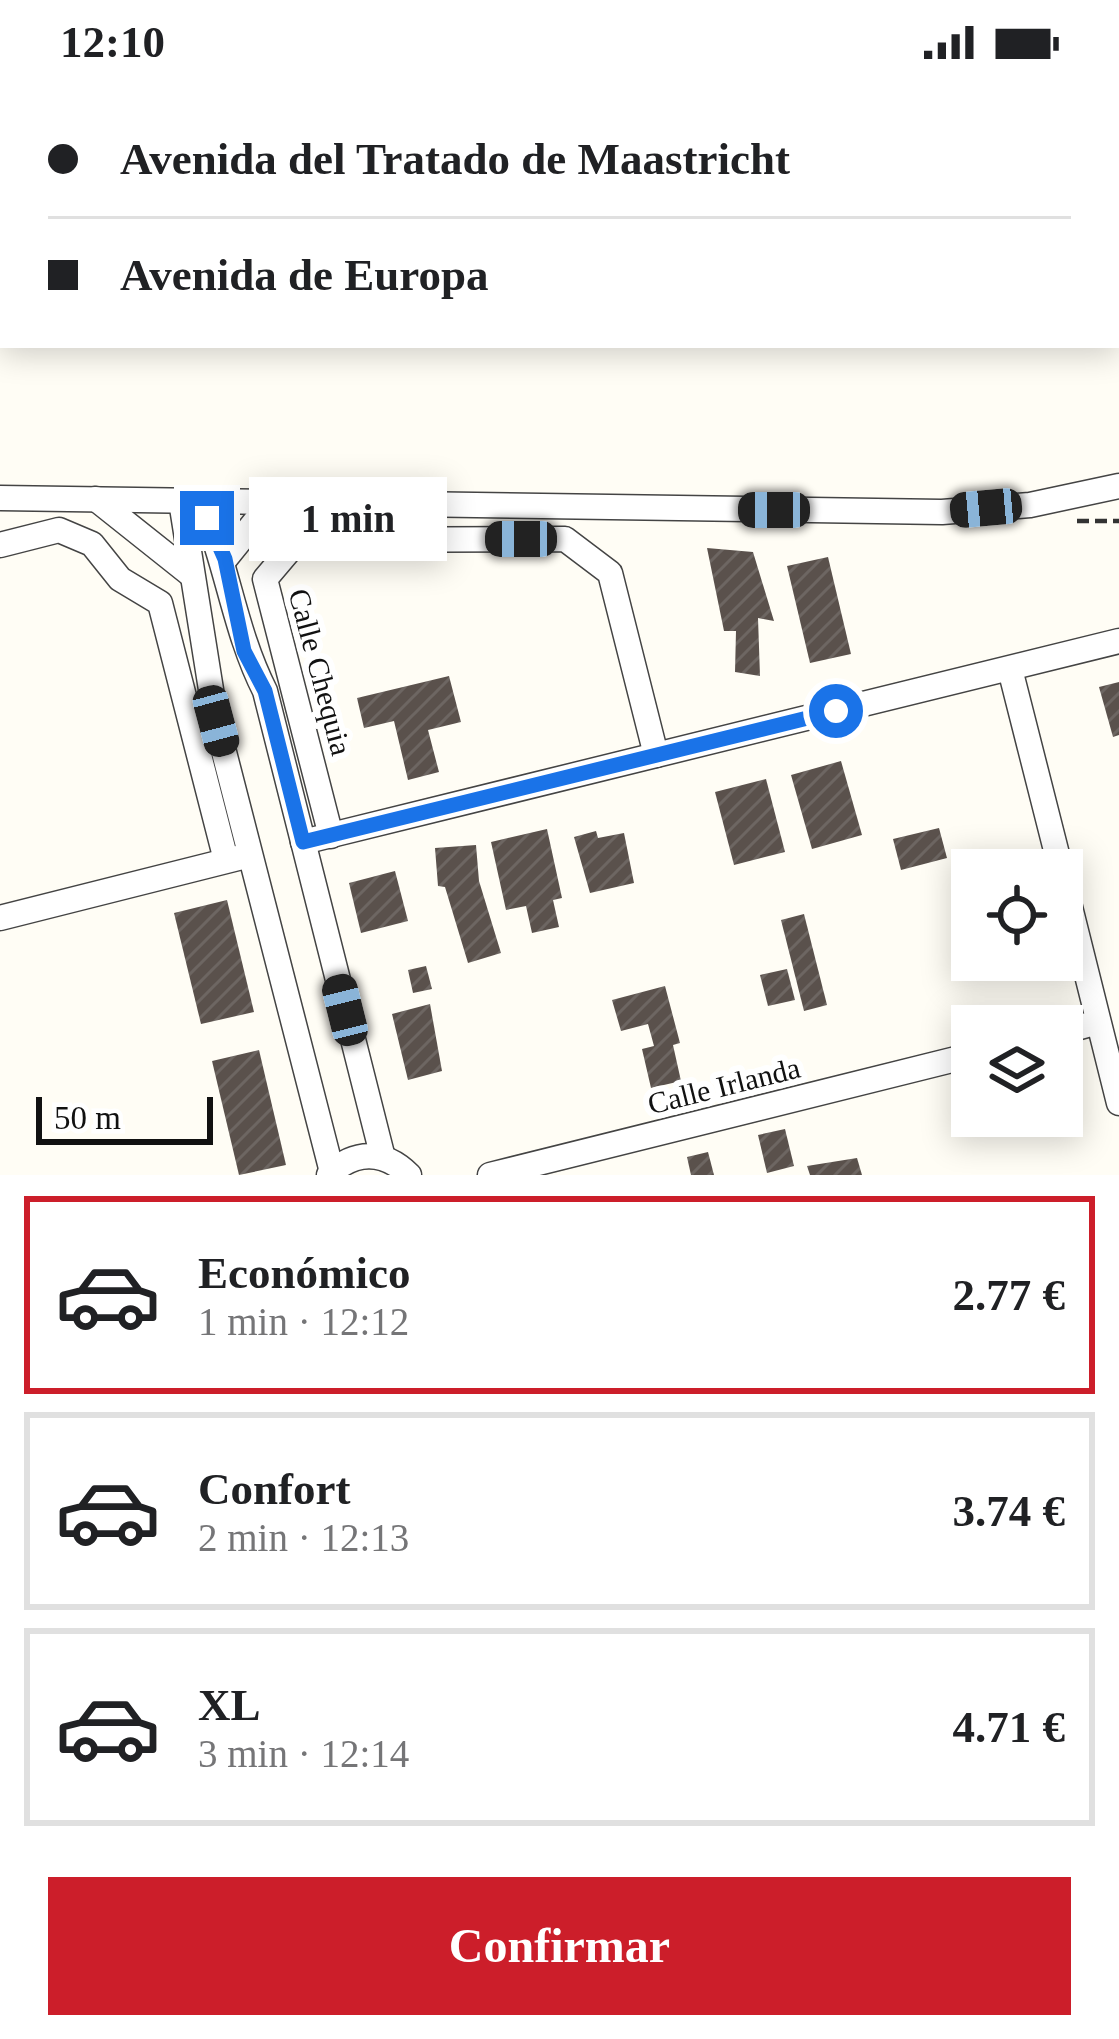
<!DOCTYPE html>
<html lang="es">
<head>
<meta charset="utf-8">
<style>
	:root { --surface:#fff; --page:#f6f6f6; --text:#202124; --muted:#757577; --line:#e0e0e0; --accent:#cc1e2a }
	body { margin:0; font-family:Georgia,serif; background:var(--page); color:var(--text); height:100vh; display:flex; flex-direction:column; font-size:45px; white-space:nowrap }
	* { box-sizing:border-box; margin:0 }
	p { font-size:39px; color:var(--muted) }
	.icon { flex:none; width:66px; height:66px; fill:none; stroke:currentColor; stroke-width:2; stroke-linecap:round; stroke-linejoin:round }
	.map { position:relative; height:1091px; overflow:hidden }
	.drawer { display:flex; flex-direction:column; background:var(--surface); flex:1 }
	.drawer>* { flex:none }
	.hud { position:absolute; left:0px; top:0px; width:1119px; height:264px; box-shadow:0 6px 30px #0003; display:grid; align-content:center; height:264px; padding:0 48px; background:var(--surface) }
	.buttons { position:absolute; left:951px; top:765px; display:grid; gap:24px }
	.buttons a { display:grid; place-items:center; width:132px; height:132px; border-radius:0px; background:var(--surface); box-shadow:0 6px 30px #0003; font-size:60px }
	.scale { position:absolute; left:36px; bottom:30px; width:177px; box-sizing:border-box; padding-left:12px; border:6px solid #111; border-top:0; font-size:33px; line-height:42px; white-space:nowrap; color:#111; -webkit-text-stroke:9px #fff; paint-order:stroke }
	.end { position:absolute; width:54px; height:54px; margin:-27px; border:15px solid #1a73e8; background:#fff; box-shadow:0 0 0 6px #fff }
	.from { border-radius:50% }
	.bubble { position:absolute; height:84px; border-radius:0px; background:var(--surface); box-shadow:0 6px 30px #0003; font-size:39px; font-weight:700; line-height:84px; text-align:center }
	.car { position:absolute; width:36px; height:72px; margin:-36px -18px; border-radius:15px; box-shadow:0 0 9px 3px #0007; background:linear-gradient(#222 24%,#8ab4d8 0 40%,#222 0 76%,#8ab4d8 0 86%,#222 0) }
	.hud b { display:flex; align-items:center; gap:42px; height:114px; font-size:45px }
	.hud b+b { border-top:3px solid var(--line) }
	.hud i { width:30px; height:30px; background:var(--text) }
	ul { padding:21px 0 0; list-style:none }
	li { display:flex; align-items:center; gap:36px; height:198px; margin:0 24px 18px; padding:0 24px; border:6px solid var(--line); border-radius:0px }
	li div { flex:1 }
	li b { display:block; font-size:45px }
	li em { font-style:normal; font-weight:700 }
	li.selected { border-color:var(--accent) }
	li>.icon { width:108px; height:108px; stroke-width:1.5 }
	.cta { display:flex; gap:24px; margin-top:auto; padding:24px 48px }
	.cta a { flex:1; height:138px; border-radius:0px; background:var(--accent); color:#fff; font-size:48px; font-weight:700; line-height:138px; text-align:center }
	.status { display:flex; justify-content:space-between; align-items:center; height:84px; padding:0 60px; background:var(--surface); direction:ltr }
	.status svg { height:33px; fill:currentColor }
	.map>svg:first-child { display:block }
	.building { fill:url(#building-hatch) }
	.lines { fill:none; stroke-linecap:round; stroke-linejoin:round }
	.street-casing { stroke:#444; stroke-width:27 }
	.path { stroke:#333; stroke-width:4.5; stroke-dasharray:12 6; stroke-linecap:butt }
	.street { stroke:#fff; stroke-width:24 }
	.route { stroke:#1a73e8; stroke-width:15 }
	.labels { text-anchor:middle; stroke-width:12; stroke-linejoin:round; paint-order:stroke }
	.street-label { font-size:30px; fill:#111; stroke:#fff }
</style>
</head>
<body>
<div class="status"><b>12:10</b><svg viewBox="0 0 49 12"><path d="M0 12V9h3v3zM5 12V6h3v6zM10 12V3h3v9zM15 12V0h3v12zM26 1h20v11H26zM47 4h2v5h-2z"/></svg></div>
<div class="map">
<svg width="1119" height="1091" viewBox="0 0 1119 1091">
	<defs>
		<pattern id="building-hatch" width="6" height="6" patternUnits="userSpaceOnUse" patternTransform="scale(3)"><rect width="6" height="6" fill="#5a514c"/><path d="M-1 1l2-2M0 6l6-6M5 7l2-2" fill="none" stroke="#6d6662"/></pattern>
	</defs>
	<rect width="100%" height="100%" fill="#fffdf5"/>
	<g class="building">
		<polygon points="707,464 753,468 774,537 758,534 760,592 735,588 736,547 724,547"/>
		<polygon points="828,473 851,570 810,579 787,482"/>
		<polygon points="449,592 461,638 428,646 439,688 408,696 394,637 364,644 357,614"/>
		<polygon points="1119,598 1119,651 1113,653 1099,603"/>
		<polygon points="841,677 862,751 812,765 791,691"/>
		<polygon points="766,695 785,768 734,781 715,708"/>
		<polygon points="939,744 947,774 901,786 893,755"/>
		<polygon points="547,745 562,814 553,816 559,843 532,849 526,822 506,826 491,758"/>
		<polygon points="596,747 598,754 624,749 634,799 590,809 574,753"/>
		<polygon points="476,761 479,797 501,869 468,879 445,803 438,802 435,764"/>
		<polygon points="395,787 408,837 361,849 349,799"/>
		<polygon points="227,816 254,928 201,940 174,829"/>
		<polygon points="804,830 827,921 804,927 781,836"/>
		<polygon points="426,882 432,905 413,909 408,886"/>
		<polygon points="787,885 795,916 768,922 760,891"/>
		<polygon points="665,902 680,959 673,961 681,997 651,1004 642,965 654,962 648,940 621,947 612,916"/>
		<polygon points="430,920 442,987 408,996 392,930"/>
		<polygon points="259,966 286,1081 239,1091 212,977"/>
		<polygon points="785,1045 794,1082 767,1089 758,1051"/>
		<polygon points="708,1068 714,1091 691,1091 687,1073"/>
		<polygon points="857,1074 862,1091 810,1091 807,1082"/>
	</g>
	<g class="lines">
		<g class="street-casing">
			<g id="street">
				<polyline points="0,414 942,428 1030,421 1119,402"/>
				<polyline points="96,415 189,489"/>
				<polyline points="181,417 216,637 332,1088"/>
				<path d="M200,417C228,481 234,546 265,607L383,1074"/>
				<polyline points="0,461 59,446 92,460 120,495 160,519 226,776"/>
				<polyline points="225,475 271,418"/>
				<polyline points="1010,585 1061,786"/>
				<polyline points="331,752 265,495 298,456 565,455 610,489 656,671"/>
				<polyline points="303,758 1119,557"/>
				<polyline points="1062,791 1119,1019"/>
				<polyline points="0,834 242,773"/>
				<polyline points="1062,948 1098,938"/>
				<path d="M329,1091C354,1066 384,1066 409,1091"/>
				<polyline points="490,1091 972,971"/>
			</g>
		</g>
		<polyline class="path" points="1077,437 1119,437"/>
		<use href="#street" class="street"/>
	</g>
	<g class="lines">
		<polyline class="route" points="207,434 225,475 244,567 265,607 303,758 836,627"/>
	</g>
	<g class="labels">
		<g class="street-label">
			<text transform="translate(320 588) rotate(75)" y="10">Calle Chequia</text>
			<text transform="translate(724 1002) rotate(-14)" y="10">Calle Irlanda</text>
		</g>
	</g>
</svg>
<div class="buttons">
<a><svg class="icon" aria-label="locate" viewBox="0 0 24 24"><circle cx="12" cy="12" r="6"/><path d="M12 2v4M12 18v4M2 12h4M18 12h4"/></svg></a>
<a><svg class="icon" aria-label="layers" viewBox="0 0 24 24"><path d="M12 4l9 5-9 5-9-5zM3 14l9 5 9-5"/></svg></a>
</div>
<div class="scale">50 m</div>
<i class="end from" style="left:836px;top:627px"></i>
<i class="end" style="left:207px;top:434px"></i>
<div class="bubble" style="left:249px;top:393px;width:198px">1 min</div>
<i class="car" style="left:986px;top:424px;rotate:265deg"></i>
<i class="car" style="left:774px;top:426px;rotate:270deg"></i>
<i class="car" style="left:521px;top:455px;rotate:270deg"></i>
<i class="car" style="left:216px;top:637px;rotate:165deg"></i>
<i class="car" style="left:345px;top:926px;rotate:346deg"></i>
<div class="hud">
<b><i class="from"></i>Avenida del Tratado de Maastricht</b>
<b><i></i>Avenida de Europa</b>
</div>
</div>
<section class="drawer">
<ul>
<li class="selected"><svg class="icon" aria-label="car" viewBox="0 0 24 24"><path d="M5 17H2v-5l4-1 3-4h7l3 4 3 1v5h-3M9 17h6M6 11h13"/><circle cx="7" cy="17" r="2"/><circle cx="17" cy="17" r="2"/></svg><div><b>Económico</b><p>1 min · 12:12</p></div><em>2.77 €</em></li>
<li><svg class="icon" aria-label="car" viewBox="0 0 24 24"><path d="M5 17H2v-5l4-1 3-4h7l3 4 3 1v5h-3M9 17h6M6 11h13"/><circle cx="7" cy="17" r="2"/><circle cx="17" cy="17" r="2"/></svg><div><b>Confort</b><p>2 min · 12:13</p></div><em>3.74 €</em></li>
<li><svg class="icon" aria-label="car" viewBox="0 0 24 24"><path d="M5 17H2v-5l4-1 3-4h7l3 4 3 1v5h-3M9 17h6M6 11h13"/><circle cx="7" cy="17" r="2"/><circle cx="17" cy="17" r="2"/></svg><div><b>XL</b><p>3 min · 12:14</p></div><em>4.71 €</em></li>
</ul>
<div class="cta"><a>Confirmar</a></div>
</section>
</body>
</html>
